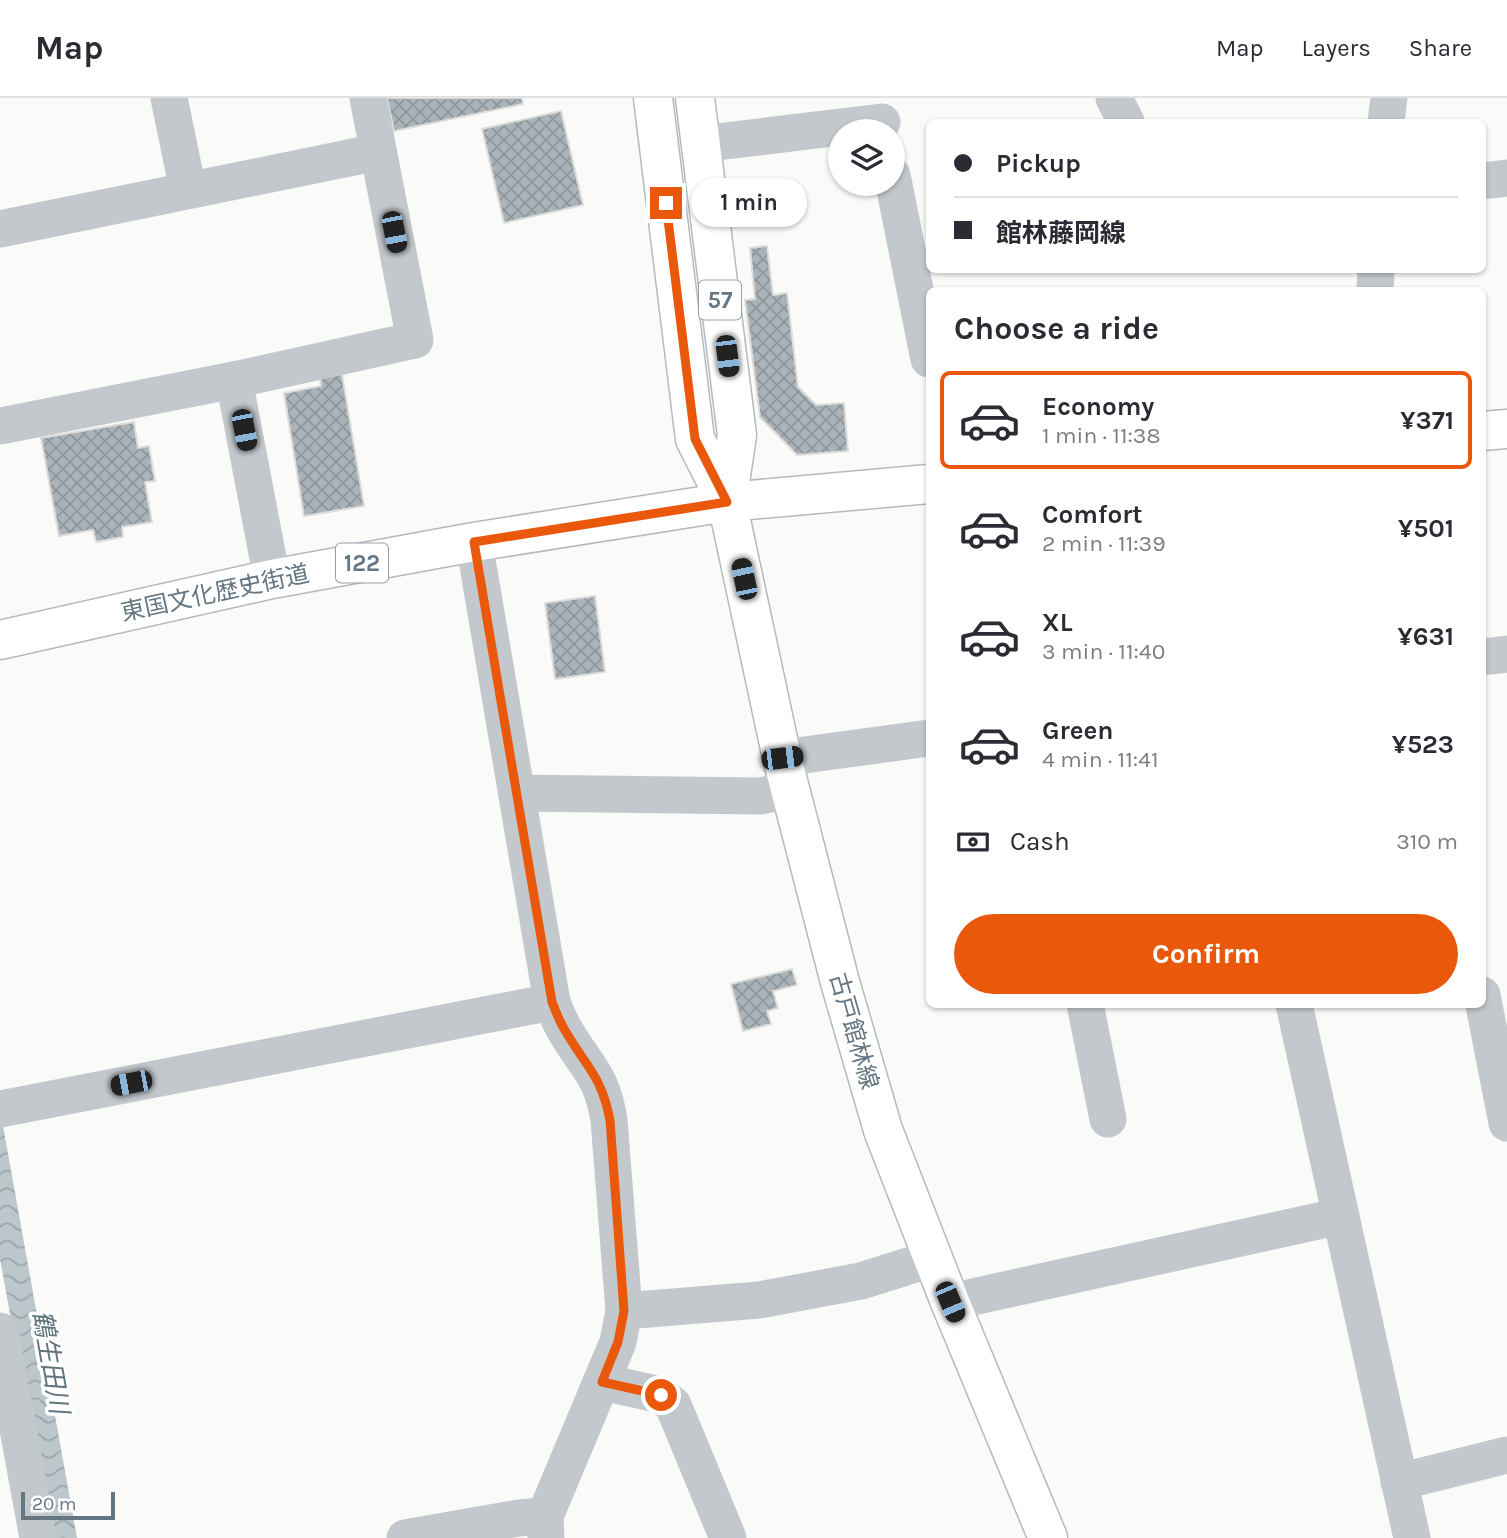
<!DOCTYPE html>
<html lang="en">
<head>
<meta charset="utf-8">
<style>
	:root { --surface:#fff; --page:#f2f2f3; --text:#2b2b33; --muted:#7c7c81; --line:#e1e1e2; --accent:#ea580c }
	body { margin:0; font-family:Karla,"Noto Sans JP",sans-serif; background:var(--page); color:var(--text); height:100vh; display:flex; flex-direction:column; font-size:26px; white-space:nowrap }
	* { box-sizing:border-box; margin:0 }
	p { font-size:23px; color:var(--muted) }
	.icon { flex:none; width:38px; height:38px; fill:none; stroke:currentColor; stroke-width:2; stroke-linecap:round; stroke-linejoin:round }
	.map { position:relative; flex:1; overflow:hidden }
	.details { position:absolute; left:926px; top:189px; width:560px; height:721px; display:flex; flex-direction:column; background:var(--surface); border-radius:10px; box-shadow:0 2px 5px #0004 }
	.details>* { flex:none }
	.guide { position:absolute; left:926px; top:21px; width:560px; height:154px; border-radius:10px; box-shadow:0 2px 5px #0004; display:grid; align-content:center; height:154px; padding:0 28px; background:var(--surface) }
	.fabs { position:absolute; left:828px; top:21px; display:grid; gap:14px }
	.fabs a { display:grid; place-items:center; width:77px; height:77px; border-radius:50%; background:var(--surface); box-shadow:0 2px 5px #0004; font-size:35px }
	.scale { position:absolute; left:21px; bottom:18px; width:94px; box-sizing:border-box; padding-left:7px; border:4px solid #657683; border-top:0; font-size:19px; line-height:24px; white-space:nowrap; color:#657683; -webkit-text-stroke:5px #fff; paint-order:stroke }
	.end { position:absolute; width:32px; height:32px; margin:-16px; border:9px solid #ea580c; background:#fff; box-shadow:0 0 0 4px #fff }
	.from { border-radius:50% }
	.bubble { position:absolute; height:49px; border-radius:24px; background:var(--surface); box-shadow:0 2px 5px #0004; font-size:23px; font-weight:700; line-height:49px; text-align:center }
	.car { position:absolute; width:21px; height:42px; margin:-21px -10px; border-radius:9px; box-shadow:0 0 5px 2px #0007; background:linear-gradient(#222 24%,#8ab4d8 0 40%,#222 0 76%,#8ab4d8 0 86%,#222 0) }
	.guide b { display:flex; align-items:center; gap:24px; height:66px; font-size:26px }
	.guide b+b { border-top:2px solid var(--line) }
	.guide i { width:18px; height:18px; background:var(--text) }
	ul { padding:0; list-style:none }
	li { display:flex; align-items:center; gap:21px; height:98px; margin:0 14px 10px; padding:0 14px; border:4px solid transparent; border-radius:10px }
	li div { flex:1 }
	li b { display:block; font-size:26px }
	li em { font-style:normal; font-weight:700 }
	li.active { border-color:var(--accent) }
	li>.icon { width:63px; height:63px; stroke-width:1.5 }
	h2 { padding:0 28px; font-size:32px; line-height:84px }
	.pay { display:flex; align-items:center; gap:18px; height:77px; padding:0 28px; font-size:26px }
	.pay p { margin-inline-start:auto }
	.primary-button { display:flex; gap:14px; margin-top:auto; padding:14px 28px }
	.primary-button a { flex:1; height:80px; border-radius:42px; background:var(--accent); color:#fff; font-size:28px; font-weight:700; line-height:80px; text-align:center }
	header { display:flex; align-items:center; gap:42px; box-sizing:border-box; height:98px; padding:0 35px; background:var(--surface); border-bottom:2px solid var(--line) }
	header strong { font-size:33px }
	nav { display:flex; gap:38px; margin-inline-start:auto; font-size:24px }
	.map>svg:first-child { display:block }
	.water { fill:url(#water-waves) }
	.building { fill:url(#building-cross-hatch); stroke:#dcdcda; stroke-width:2 }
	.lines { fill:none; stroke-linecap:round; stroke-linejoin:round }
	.major-casing { stroke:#b5babe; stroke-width:41 }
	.highway-casing { stroke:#b4b9bd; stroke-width:41 }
	.minor { stroke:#c3c8cc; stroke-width:37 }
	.major { stroke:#fff; stroke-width:38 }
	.highway { stroke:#fff; stroke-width:38 }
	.route { stroke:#ea580c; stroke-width:9 }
	.labels { text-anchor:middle; stroke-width:7; stroke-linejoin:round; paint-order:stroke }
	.shield { fill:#fff; stroke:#939fa8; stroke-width:2 }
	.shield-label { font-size:23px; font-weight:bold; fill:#657683 }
	.street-label { font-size:24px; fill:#657683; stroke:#fff }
	.water-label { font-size:26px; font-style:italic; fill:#60757c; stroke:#fff }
</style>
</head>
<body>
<header>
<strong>Map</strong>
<nav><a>Map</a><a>Layers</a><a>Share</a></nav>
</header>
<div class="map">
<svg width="1507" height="1440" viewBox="0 0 1507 1440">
	<defs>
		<pattern id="water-waves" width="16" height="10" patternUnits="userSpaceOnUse" patternTransform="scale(1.75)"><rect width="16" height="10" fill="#bbc7cb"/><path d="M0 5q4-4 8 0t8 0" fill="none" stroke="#9ca6aa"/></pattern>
		<pattern id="building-cross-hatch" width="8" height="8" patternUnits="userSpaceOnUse" patternTransform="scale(1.75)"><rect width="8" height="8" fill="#aab3b9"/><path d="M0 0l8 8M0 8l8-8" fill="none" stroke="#8e969c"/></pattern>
	</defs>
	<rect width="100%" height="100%" fill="#fafaf8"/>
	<polygon class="water" points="0,1011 77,1440 51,1440 0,1161"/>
	<g class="building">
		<polygon points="387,0 522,0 523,6 394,33"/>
		<polygon points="561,13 583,107 504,125 482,31"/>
		<polygon points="767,148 773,197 787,195 798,289 816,307 844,305 848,353 797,357 760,319 745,202 755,201 750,150"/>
		<polygon points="342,276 364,408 304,418 284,295 321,288 320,280"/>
		<polygon points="134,324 138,350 149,348 155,383 145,384 152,424 122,429 123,439 96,444 93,432 59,438 41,340"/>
		<polygon points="595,498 605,574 555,581 545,505"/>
		<polygon points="792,871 797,887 773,893 778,910 767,913 771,926 743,933 731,886"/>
	</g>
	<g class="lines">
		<g class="major-casing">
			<g id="major">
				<polyline points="653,0 695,341 727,404 782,660 840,884 883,1032 950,1204 1048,1440"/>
				<polyline points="695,0 737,337 727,404"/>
			</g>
		</g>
		<g class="highway-casing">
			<g id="highway">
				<polyline points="1482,333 1507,331"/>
				<polyline points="0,542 272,481 474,444 727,404 929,386"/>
			</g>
		</g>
		<g class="minor">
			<polyline points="169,0 188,92"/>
			<polyline points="1114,0 1126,24"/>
			<polyline points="1386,24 1389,0"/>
			<polyline points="700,46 882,24"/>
			<polyline points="892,77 929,261"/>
			<polyline points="1482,83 1507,80"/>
			<polyline points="0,131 378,54"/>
			<polyline points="1375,192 1376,172"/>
			<polyline points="234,282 272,481"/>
			<polyline points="0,328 234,282 415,242 368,0"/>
			<path d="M474,444L552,904C556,914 560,925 566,934C587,970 602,977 609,1022L624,1213L618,1244L545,1418L546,1440"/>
			<polyline points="1482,559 1507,556"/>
			<polyline points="782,660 929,640"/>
			<polyline points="517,695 760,698 790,692"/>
			<polyline points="1482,897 1507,1025"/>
			<polyline points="1085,906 1108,1021"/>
			<polyline points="1294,906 1412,1440"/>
			<polyline points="0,1011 552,904"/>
			<polyline points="950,1204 1341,1118"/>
			<polyline points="624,1213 759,1202 861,1183 934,1160"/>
			<polyline points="0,1233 38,1440"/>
			<polyline points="602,1284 661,1297 673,1307 728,1440"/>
			<polyline points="1399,1384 1507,1357"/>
			<polyline points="405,1440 519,1420 545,1418"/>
		</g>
		<use href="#major" class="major"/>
		<use href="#highway" class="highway"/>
	</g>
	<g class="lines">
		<path class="route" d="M661,1297L602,1284L618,1244L624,1213L610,1022C601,977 587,970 566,934C560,925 556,914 552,904L474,444L727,404L695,341L666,105"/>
	</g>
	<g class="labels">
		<g class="shield">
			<rect x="699" y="182.5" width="42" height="39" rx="5"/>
			<rect x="336" y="445.5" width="52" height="39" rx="5"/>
		</g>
		<g class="shield-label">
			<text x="720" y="210">57</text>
			<text x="362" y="473">122</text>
		</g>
		<g class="street-label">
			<text transform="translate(215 495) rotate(-12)" y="8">東国文化歴史街道</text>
			<text transform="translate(854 933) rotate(74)" y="8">古戸館林線</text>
		</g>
		<g class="water-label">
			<text transform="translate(51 1264) rotate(80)" y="9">鶴生田川</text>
		</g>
	</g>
</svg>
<div class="fabs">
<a><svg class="icon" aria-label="layers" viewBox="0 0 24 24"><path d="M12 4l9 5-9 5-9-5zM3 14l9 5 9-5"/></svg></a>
</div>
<div class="scale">20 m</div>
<i class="end from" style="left:661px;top:1297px"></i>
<i class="end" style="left:666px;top:105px"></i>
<div class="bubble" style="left:691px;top:80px;width:116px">1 min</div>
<i class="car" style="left:394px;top:134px;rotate:169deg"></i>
<i class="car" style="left:727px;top:258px;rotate:173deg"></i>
<i class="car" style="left:244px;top:332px;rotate:169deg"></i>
<i class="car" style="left:744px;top:481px;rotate:348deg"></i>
<i class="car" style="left:782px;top:660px;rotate:83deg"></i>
<i class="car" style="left:131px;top:985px;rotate:259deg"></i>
<i class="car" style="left:950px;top:1204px;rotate:157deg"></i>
<div class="guide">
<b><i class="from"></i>Pickup</b>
<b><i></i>館林藤岡線</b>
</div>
<section class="details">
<h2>Choose a ride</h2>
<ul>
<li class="active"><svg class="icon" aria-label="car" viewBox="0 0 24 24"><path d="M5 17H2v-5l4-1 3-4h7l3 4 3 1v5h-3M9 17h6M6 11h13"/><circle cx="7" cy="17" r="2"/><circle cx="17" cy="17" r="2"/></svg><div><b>Economy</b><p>1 min · 11:38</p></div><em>¥371</em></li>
<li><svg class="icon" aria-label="car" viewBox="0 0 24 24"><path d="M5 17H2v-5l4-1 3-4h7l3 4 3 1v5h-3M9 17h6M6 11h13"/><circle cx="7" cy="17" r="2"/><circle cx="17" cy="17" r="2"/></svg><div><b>Comfort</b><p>2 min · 11:39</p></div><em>¥501</em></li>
<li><svg class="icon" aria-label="car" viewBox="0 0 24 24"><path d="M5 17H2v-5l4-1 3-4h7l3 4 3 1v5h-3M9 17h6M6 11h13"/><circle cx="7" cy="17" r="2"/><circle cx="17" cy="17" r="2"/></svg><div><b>XL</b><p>3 min · 11:40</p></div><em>¥631</em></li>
<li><svg class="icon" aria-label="car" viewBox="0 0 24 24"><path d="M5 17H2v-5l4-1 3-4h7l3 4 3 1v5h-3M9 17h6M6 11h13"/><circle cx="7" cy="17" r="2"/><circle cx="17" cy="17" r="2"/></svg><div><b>Green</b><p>4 min · 11:41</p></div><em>¥523</em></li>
</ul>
<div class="pay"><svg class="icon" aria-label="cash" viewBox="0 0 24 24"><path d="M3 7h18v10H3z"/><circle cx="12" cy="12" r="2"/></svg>Cash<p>310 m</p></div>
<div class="primary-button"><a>Confirm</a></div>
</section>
</div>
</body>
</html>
